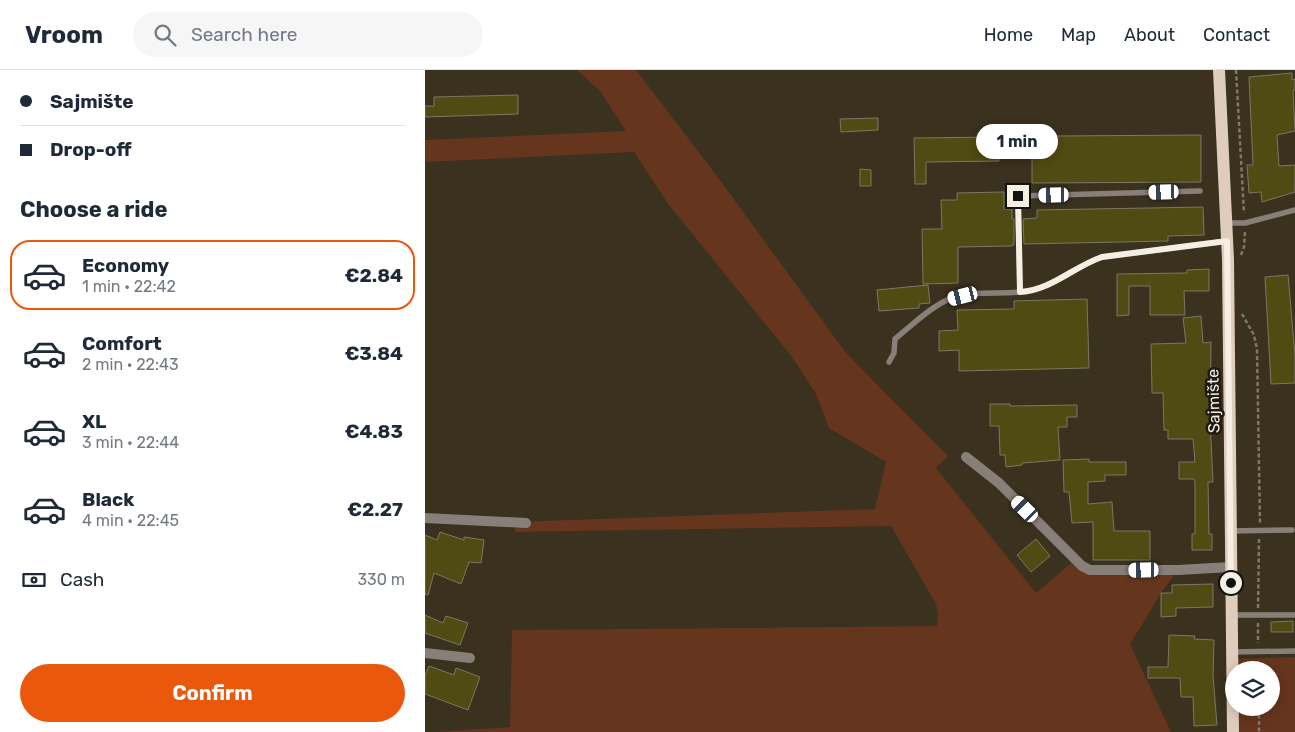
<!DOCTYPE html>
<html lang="en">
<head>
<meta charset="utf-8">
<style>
	:root { --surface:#fff; --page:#f6f6f7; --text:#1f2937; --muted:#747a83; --line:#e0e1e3; --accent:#ea580c }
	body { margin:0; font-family:Rubik,sans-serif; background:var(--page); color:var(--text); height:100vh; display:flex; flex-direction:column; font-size:19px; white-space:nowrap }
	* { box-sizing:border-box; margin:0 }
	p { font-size:16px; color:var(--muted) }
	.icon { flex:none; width:28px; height:28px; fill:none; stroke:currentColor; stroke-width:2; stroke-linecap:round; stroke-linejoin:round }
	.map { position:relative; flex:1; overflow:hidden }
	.drawer { display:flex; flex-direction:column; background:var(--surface); width:425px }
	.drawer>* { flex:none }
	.guide { display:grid; align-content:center; height:110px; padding:0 20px; background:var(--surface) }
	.buttons { position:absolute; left:800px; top:591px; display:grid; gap:10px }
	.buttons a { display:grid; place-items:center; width:55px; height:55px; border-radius:50%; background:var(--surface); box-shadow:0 2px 12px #0003; font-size:25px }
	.end { position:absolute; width:22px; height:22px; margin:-11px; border:6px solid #f4eee3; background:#111; box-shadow:0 0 0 2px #111 }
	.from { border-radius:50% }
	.bubble { position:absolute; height:35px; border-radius:18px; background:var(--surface); box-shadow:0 2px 12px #0003; font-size:16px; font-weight:700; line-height:35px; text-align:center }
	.car { position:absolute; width:15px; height:30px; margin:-15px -8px; border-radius:6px; box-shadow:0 0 4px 1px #0007; background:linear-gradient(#fff 24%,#345 0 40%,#fff 0 76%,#345 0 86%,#fff 0) }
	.guide b { display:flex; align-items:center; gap:18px; height:48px; font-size:19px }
	.guide b+b { border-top:1px solid var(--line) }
	.guide i { width:12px; height:12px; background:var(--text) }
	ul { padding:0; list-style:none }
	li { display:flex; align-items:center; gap:15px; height:70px; margin:0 10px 8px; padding:0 10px; border:2px solid transparent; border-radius:20px }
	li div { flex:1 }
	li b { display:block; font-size:19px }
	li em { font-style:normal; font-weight:700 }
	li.current { border-color:var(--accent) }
	li>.icon { width:45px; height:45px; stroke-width:1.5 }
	h2 { padding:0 20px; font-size:22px; line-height:60px }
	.pay { display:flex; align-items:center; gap:12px; height:55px; padding:0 20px; font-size:19px }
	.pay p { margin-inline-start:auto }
	.action { display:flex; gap:10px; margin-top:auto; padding:10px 20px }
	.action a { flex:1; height:58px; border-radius:30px; background:var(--accent); color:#fff; font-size:20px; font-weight:700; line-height:58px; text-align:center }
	header { display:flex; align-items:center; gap:30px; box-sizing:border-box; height:70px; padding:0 25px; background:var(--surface); border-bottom:1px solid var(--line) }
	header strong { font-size:24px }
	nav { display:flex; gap:28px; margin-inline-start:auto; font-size:18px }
	.search { width:350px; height:45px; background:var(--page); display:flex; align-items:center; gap:12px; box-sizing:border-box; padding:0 18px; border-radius:28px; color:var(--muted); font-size:19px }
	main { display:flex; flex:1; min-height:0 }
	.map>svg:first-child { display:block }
	.green { fill:#66351e; fill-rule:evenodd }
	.building { fill:#504b12; stroke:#7a7962 }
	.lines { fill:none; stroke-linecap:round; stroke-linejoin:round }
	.path { stroke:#807868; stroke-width:2.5; stroke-dasharray:4 2.5; stroke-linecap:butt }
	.lane { stroke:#888078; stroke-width:5.5 }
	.street { stroke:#888078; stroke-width:10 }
	.primary { stroke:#decdbd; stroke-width:12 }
	.route { stroke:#f4eee3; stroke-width:6 }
	.labels { text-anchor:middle; stroke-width:5; stroke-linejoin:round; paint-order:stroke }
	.street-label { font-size:16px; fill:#f4eee3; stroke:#1e1911 }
</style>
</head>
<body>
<header>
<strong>Vroom</strong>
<div class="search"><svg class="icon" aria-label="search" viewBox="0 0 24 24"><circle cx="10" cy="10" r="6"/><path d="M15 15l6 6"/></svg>Search here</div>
<nav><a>Home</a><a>Map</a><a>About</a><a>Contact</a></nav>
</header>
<main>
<section class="drawer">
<div class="guide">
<b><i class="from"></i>Sajmište</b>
<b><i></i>Drop-off</b>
</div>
<h2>Choose a ride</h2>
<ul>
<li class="current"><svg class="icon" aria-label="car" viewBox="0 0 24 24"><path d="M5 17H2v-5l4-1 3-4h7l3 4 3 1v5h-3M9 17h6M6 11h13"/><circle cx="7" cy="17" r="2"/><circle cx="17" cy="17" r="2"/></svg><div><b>Economy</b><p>1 min · 22:42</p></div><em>€2.84</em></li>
<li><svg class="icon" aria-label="car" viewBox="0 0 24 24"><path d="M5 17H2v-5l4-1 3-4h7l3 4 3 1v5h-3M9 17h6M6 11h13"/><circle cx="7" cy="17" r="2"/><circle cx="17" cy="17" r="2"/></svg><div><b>Comfort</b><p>2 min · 22:43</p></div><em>€3.84</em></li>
<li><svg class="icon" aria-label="car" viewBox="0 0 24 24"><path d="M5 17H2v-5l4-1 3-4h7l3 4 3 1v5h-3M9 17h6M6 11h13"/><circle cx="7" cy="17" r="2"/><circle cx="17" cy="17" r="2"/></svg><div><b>XL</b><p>3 min · 22:44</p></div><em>€4.83</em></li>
<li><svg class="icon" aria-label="car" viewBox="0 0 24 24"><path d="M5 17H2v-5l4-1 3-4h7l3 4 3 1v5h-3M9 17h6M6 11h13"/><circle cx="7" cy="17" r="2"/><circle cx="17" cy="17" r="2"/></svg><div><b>Black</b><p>4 min · 22:45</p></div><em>€2.27</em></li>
</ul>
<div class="pay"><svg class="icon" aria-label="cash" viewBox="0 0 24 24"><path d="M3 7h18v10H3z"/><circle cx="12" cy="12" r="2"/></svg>Cash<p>330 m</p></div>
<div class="action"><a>Confirm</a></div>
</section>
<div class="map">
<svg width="870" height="662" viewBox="0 0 870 662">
	<rect width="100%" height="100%" fill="#3a311e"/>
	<g class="green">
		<polygon points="152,0 211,0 292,106 421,283 523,386 511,398 611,523 651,489 657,496 753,500 736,523 705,574 746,662 12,662 85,657 87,560 512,556 513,544 511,534 466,456 90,462 90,452 450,439 461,392 404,358 390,322 367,287 244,135 209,82 0,92 0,70 201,61 175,21"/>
		<path d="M870,587V662H808L807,589ZM809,600H846V638H809Z"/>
	</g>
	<g class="building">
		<polygon points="867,3 867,10 870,9 870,20 868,20 870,61 852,65 854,96 870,95 870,122 837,132 836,122 824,123 822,95 828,95 824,7"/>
		<polygon points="93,25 93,44 0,47 0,36 9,36 9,27"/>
		<polygon points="453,48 453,60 416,62 415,49"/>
		<polygon points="776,65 776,112 607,113 607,73 631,73 631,66"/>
		<polygon points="574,67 574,91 501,92 501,114 490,114 489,68"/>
		<polygon points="435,99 446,100 446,116 435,116"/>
		<polygon points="579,122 579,139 587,139 587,149 589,149 589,175 587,175 587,176 533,177 533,213 498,214 497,159 517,159 516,130 532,130 532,123"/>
		<polygon points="778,137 779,165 743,166 743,171 599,174 598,149 612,148 612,140"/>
		<polygon points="784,199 784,221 759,221 760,245 725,245 725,216 704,216 704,245 692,246 692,204 762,203 762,200"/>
		<polygon points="863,205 870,285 870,313 846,314 840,207"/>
		<polygon points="503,215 505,233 494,234 494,238 454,241 452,220"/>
		<polygon points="662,229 664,298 534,301 534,280 514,281 514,261 533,260 532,240 589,239 589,231"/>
		<polygon points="776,246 778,273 786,272 785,350 788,412 783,412 784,464 787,464 787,480 767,480 767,464 770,464 770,412 769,409 754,409 754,392 770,392 768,369 743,369 743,360 739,360 738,323 727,323 726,274 761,273 758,248"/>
		<polygon points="565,334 585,334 585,336 652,335 652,347 642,347 642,357 633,357 635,390 597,393 597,395 581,397 580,385 575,385 574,356 565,356"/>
		<polygon points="664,389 664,392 701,392 701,405 680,405 680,411 663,412 663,434 687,432 689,461 725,461 725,490 668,490 668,452 647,453 644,422 639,422 638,390"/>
		<polygon points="15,462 39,470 39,467 59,470 56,493 44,492 36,514 9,503 3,525 0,524 0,465 12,470"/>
		<polygon points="611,469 625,486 606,502 592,485"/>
		<polygon points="788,514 788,537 751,538 751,546 736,547 736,523 747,523 747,515"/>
		<polygon points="0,545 18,553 21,546 43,553 35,575 0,563"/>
		<polygon points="868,551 868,562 846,562 846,552"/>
		<polygon points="744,565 770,566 769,569 789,570 788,605 792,655 769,656 768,627 756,627 755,608 723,608 723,597 743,597"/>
		<polygon points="4,596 29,605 31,598 55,607 43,640 0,624 0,606"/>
	</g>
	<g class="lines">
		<g class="path">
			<polyline points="811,0 819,143"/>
			<polyline points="816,185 819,177 820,161"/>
			<polyline points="817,244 829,265 832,279 835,453"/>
			<polyline points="833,538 834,468"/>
			<polyline points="833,553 833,573"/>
			<polyline points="833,591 833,600"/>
			<polyline points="834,638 834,662"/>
		</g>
		<g class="lane">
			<polyline points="802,153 820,153 870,140"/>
			<polyline points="595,222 593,126 775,121"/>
			<path d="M464,292L469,283L470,269C486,256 503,239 522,230C547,218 582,227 609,220C634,213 652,195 677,187L802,171"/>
			<polyline points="805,461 867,460"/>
			<polyline points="807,545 870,545"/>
			<polyline points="807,582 870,581"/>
		</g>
		<g class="street">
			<polyline points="541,387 574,413 657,496 665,500 753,500 806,497"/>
			<polyline points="0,448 101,453"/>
			<polyline points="0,583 45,588"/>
		</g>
		<polyline class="primary" points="794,0 803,190 808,662"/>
	</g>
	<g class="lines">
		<path class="route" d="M593,126L595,222C627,220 648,197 677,187L802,171L806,513"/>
	</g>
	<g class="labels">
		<g class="street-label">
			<text transform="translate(788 331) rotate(-91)" y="6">Sajmište</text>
		</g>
	</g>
</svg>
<div class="buttons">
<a><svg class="icon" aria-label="layers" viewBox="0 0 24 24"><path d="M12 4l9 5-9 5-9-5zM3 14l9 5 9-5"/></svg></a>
</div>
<i class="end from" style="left:806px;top:513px"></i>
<i class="end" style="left:593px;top:126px"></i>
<div class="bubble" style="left:551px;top:54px;width:82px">1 min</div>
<i class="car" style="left:739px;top:122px;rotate:268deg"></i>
<i class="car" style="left:629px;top:125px;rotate:269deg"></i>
<i class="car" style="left:538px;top:226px;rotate:256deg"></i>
<i class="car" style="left:600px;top:439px;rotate:314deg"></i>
<i class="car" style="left:719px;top:500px;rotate:269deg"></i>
</div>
</main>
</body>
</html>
